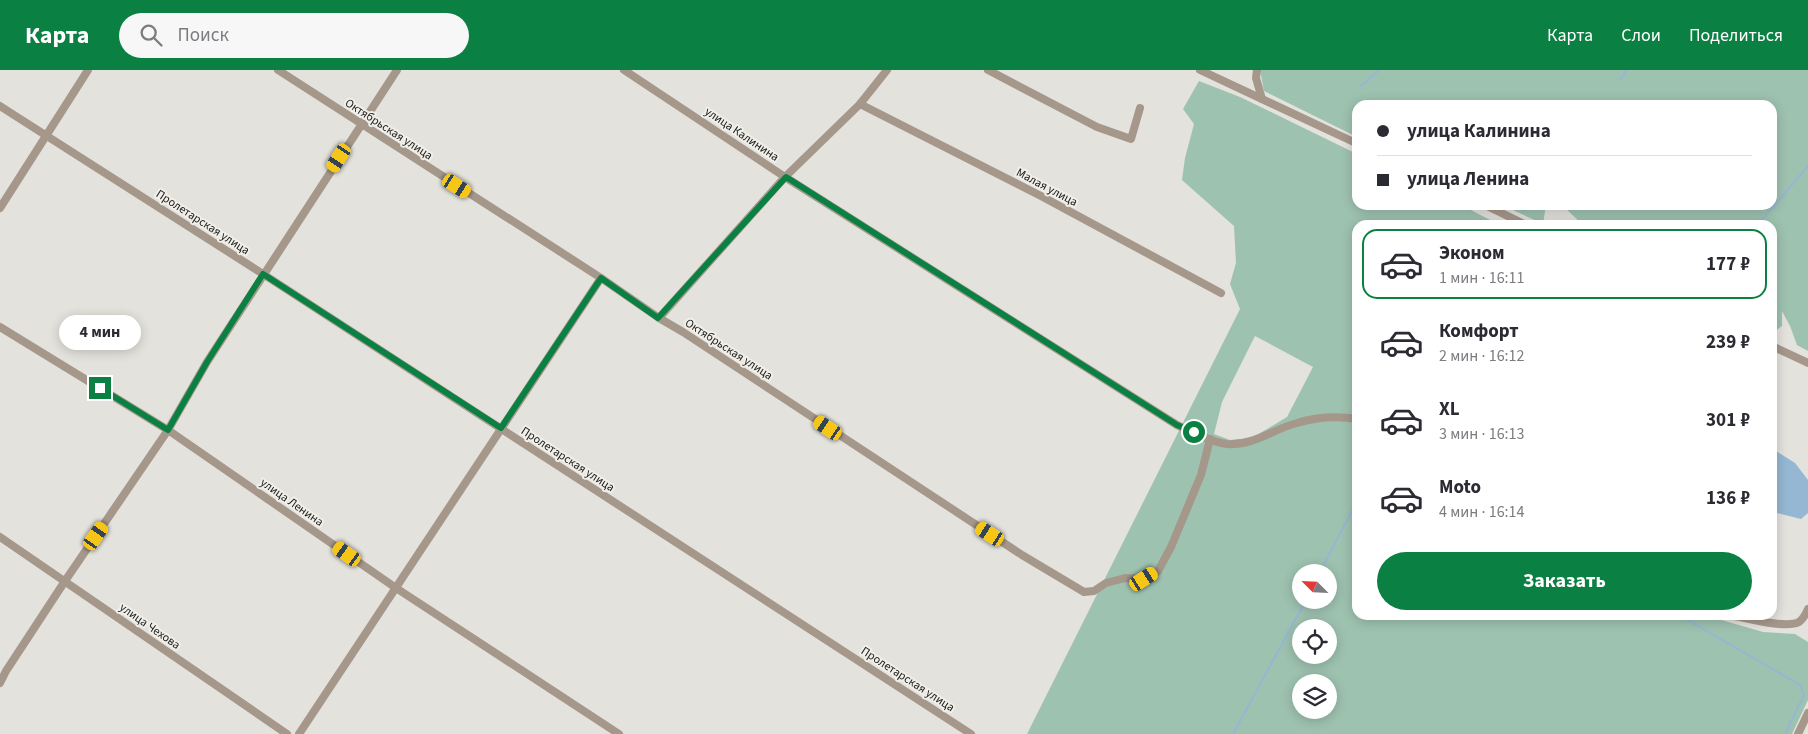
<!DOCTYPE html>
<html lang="ru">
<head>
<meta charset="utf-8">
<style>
	:root { --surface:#fff; --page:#f7f7f7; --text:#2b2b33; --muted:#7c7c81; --line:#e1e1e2; --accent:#0b8043 }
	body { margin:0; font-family:"Source Sans 3",sans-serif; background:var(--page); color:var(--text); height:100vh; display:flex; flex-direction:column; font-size:19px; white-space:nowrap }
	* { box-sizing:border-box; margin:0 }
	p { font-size:16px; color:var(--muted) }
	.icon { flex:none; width:28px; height:28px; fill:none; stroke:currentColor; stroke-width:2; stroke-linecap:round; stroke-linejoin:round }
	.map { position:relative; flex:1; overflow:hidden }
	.side { position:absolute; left:1352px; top:150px; width:425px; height:400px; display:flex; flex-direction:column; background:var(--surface); border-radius:15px; box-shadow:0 2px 12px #0003 }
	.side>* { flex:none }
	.banner { position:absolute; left:1352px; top:30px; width:425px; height:110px; border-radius:15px; box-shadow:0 2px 12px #0003; display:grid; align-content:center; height:110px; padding:0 25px; background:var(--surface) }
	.needle { width:32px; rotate:294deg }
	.buttons { position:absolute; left:1292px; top:494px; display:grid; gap:10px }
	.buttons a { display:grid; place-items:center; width:45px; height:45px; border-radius:50%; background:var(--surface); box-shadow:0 2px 12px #0003; font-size:25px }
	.end { position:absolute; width:22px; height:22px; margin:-11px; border:6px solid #0b8043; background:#fff; box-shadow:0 0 0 2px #fff }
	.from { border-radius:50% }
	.bubble { position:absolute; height:35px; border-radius:18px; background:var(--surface); box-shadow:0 2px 12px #0003; font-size:16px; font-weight:700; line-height:35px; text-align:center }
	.car { position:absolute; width:15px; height:30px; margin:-15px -8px; border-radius:6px; box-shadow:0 0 4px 1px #0007; background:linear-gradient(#f5c518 24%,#345 0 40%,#f5c518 0 76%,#345 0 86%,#f5c518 0) }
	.banner b { display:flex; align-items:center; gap:18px; height:48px; font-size:19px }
	.banner b+b { border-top:1px solid var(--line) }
	.banner i { width:12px; height:12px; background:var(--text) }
	ul { padding:9px 0 0; list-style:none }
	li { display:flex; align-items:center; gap:15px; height:70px; margin:0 10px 8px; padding:0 15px; border:2px solid transparent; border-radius:15px }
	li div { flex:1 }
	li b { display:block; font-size:19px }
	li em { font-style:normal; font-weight:700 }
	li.current { border-color:var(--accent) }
	li>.icon { width:45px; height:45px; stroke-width:1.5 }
	.action { display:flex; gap:10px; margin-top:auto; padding:10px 25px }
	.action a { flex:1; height:58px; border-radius:30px; background:var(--accent); color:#fff; font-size:20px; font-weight:700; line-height:58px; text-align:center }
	header { display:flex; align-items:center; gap:30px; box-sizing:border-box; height:70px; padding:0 25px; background:var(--accent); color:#fff }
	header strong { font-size:24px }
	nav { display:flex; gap:28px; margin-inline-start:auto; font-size:18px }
	.search { width:350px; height:45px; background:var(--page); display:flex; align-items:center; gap:12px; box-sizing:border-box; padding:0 18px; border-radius:28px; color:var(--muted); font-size:19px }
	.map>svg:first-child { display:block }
	.green { fill:#9ec2b0; fill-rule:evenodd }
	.water { fill:#95b7d3 }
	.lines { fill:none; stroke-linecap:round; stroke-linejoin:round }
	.stream { stroke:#95b7d3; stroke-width:2 }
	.minor { stroke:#a6978b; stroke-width:8 }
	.route { stroke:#0b8043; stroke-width:6 }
	.labels { text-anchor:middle; stroke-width:4; stroke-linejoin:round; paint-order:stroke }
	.street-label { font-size:12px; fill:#21201e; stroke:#f0efe9 }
</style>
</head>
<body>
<header>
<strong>Карта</strong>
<div class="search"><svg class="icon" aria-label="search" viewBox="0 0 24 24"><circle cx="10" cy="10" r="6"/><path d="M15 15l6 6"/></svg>Поиск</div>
<nav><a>Карта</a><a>Слои</a><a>Поделиться</a></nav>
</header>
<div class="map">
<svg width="1808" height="664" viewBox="0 0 1808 664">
	<rect width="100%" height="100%" fill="#e3e2dc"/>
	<g class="green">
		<polygon points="1260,0 1808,0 1808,281 1797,275 1790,256 1782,241 1782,256 1773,263 1772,155 1583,155 1562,135 1772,135 1772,35 1358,35 1357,67 1264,21"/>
		<path d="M1199,11L1240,27L1357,84L1358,135H1461L1500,155H1358V545H1704L1763,562L1795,564L1808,572V630L1792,664H1027L1240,239L1230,214L1236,193L1234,156L1182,110L1185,88L1194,54L1183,39ZM1255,266L1313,297L1287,347L1252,368L1230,370L1214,364L1222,332ZM1301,502H1329V530H1301ZM1301,558H1329V585H1301ZM1301,612H1329V640H1301Z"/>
		<polygon points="1502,135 1546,135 1543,154"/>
	</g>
	<polygon class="water" points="1773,379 1795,393 1808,410 1808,443 1801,449 1773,442"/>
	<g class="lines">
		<g class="stream">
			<polyline points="1620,9 1627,0"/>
			<polyline points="1361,16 1379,0"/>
			<polyline points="1758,155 1808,96"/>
			<polyline points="1320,502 1358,429"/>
			<polyline points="1679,545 1800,615 1804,625 1785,664"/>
			<polyline points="1233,664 1306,530"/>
		</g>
		<g class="minor">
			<polyline points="278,0 601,208 659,248 683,262 1022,485 1084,522 1094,521 1106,513 1125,508 1144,509 1158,501 1171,477 1201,405 1210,369"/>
			<path d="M624,0L785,107L1177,355C1193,362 1210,372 1227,374C1252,376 1274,359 1297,353C1316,347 1338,346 1358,349"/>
			<polyline points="988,0 1097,57 1131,69 1140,38"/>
			<polyline points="1200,0 1358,74"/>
			<polyline points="1257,0 1256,8 1262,29"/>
			<polyline points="860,34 1041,126 1221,223"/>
			<polyline points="0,36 263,204 971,664"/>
			<polyline points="1485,135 1526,155"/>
			<polyline points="0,138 88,0"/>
			<polyline points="659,248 785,107 860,34 887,0"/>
			<polyline points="0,257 168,360 396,518 619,664"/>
			<polyline points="1772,276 1808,293"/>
			<polyline points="0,467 287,664"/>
			<path d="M1730,545C1745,548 1786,559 1799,552C1803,549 1806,544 1808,539"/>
			<polyline points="0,613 6,601 65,511 168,360 207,292 397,0"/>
			<polyline points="299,664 601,208"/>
			<polyline points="1798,664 1808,643"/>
		</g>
	</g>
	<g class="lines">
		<polyline class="route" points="100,318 168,360 207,292 263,204 501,358 601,208 658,248 786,107 1177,355 1194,362"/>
	</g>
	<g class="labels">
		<g class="street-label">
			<text transform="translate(389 59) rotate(33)" y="4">Октябрьская улица</text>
			<text transform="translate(742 64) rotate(34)" y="4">улица Калинина</text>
			<text transform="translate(1047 117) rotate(28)" y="4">Малая улица</text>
			<text transform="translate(203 152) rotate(33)" y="4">Пролетарская улица</text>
			<text transform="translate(729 279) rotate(33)" y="4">Октябрьская улица</text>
			<text transform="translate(568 389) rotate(33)" y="4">Пролетарская улица</text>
			<text transform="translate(292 432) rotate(35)" y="4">улица Ленина</text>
			<text transform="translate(150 556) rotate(35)" y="4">улица Чехова</text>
			<text transform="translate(908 609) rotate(33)" y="4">Пролетарская улица</text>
		</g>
	</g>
</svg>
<div class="buttons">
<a><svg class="needle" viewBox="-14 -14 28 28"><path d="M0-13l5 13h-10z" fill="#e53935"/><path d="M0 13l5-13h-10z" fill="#7c7c81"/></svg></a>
<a><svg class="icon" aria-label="locate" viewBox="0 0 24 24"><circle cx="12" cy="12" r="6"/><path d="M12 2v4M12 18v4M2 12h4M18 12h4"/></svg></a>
<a><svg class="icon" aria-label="layers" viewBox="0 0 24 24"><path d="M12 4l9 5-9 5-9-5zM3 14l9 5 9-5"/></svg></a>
</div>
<i class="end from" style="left:1194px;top:362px"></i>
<i class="end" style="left:100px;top:318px"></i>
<div class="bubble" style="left:59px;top:245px;width:82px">4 мин</div>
<i class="car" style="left:339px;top:88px;rotate:213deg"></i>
<i class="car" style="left:457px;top:116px;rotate:122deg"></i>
<i class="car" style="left:828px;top:358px;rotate:304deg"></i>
<i class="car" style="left:990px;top:464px;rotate:303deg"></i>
<i class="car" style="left:96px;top:466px;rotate:35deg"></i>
<i class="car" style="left:347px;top:484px;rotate:305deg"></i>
<i class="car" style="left:1144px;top:509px;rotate:58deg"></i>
<div class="banner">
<b><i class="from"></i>улица Калинина</b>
<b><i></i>улица Ленина</b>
</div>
<section class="side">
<ul>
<li class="current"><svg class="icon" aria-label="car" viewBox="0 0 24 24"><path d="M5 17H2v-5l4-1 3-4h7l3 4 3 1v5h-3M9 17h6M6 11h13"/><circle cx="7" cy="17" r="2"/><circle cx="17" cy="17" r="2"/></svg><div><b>Эконом</b><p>1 мин · 16:11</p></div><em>177 ₽</em></li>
<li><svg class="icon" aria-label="car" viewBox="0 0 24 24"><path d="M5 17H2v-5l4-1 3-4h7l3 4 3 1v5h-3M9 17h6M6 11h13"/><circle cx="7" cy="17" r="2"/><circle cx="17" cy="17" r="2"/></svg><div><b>Комфорт</b><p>2 мин · 16:12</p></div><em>239 ₽</em></li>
<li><svg class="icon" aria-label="car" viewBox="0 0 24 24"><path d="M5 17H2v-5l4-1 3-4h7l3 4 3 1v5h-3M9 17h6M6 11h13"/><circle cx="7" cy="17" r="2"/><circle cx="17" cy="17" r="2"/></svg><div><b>XL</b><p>3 мин · 16:13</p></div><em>301 ₽</em></li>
<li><svg class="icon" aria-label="car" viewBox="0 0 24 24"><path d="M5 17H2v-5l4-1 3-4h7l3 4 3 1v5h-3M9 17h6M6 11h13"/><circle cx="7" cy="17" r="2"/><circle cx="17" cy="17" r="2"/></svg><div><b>Moto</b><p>4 мин · 16:14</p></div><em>136 ₽</em></li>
</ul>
<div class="action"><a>Заказать</a></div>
</section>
</div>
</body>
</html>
